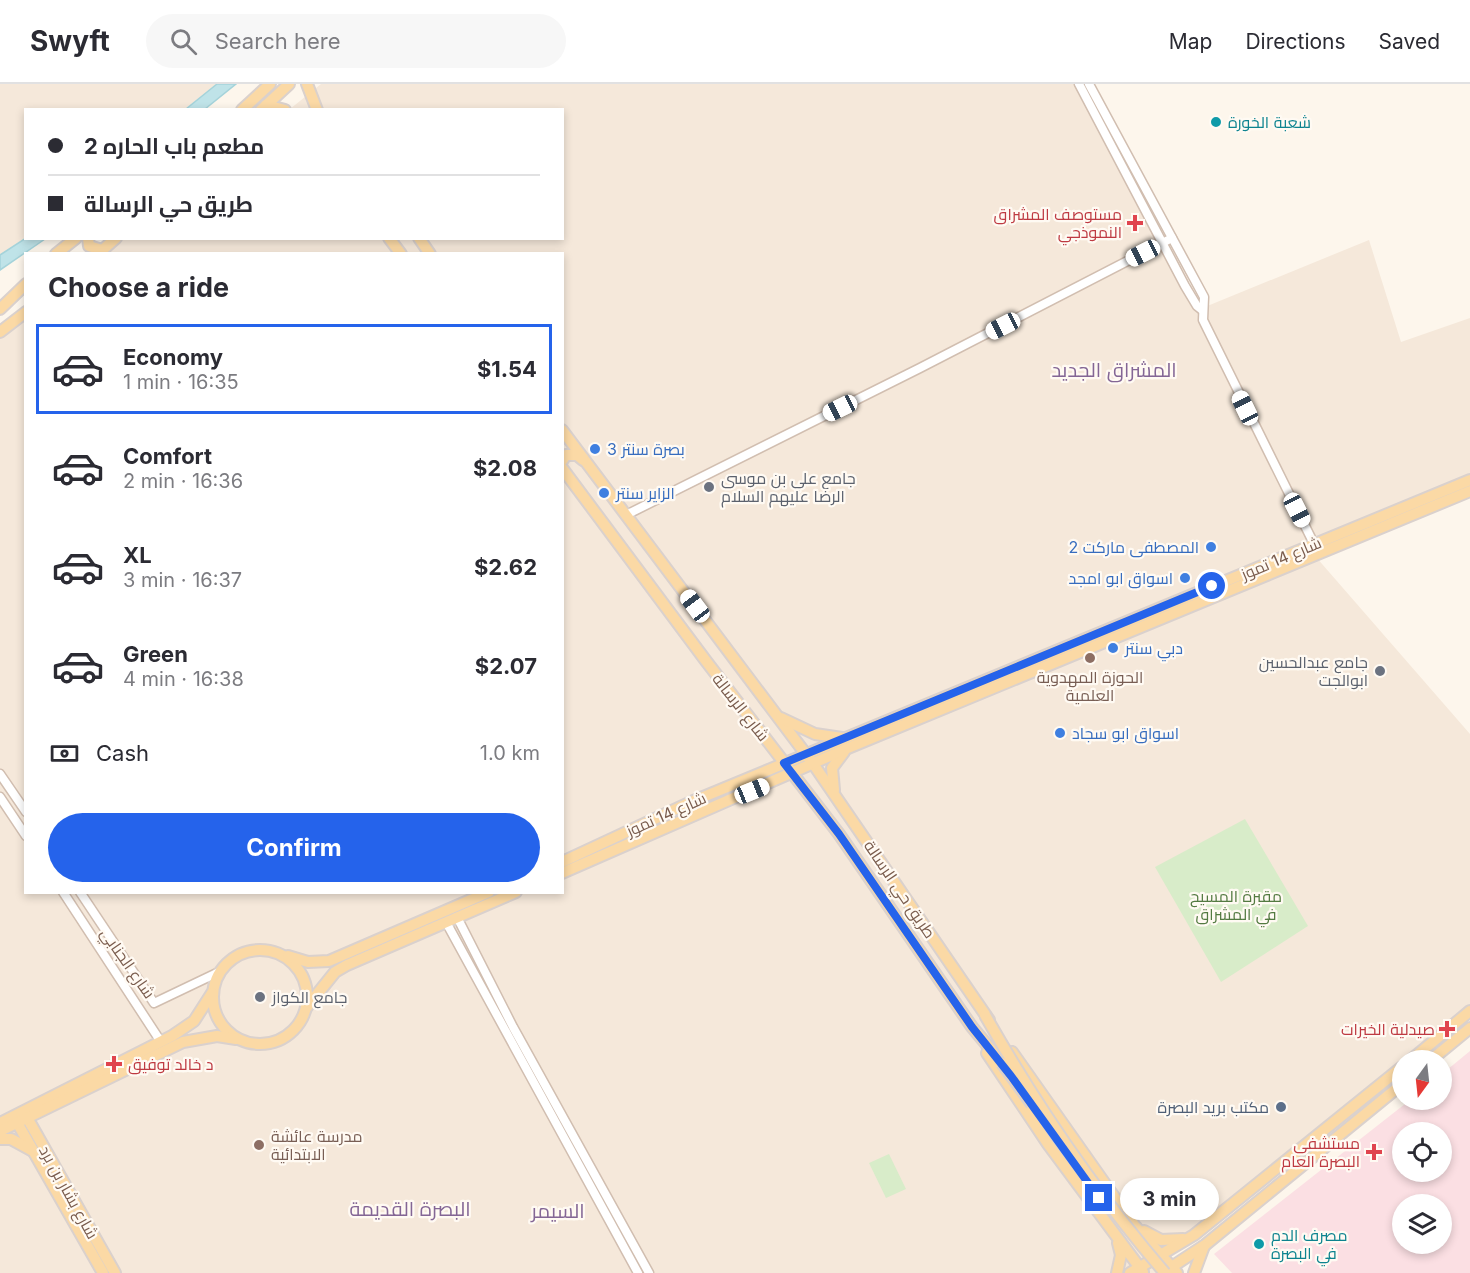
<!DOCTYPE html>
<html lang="en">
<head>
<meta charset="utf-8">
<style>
	:root { --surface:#fff; --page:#f7f7f7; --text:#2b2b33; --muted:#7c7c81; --line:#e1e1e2; --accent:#2563eb }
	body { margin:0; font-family:Inter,Cairo,sans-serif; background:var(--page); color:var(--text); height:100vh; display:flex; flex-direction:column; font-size:22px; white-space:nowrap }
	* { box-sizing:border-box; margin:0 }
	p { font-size:20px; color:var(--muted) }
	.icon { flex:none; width:33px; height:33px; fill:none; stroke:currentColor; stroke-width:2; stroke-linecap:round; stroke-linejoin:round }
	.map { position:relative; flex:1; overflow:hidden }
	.drawer { position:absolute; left:24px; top:168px; width:540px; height:642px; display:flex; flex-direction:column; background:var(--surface); border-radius:0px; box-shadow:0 3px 9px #0003 }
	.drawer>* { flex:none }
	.guide { position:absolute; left:24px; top:24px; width:540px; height:132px; border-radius:0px; box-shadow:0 3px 9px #0003; display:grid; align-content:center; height:132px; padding:0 24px; background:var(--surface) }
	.needle { width:39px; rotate:195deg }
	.tools { position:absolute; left:1392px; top:966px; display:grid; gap:12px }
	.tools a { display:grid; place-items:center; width:60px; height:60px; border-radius:50%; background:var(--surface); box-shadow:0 3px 9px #0003; font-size:30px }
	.end { position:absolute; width:27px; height:27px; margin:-14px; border:8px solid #2563eb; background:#fff; box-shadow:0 0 0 3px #fff }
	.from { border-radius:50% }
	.bubble { position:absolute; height:42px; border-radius:21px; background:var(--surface); box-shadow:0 3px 9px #0003; font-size:20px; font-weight:700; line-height:42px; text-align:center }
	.car { position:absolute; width:18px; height:36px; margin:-18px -9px; border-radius:8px; box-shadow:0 0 4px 2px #0007; background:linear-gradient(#fff 24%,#345 0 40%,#fff 0 76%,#345 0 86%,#fff 0) }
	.guide b { display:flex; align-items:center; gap:21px; height:57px; font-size:22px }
	.guide b+b { border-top:2px solid var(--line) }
	.guide i { width:15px; height:15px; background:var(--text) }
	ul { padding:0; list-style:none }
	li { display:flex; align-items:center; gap:18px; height:90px; margin:0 12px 9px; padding:0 12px; border:3px solid transparent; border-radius:0px }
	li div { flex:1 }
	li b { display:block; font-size:22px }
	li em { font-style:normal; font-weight:700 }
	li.on { border-color:var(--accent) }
	li>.icon { width:54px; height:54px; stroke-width:1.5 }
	h2 { padding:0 24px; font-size:27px; line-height:72px }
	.pay { display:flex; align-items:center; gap:15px; height:66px; padding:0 24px; font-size:22px }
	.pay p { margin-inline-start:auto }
	.action { display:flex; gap:12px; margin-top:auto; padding:12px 24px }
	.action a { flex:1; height:69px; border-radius:36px; background:var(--accent); color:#fff; font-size:24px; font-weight:700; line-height:69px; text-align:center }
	header { display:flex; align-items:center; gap:36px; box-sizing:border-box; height:84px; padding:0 30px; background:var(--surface); border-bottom:2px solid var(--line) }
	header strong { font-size:28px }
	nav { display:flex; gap:33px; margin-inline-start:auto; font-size:21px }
	.search { width:420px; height:54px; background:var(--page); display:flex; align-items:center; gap:15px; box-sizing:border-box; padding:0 21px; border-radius:33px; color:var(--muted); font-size:22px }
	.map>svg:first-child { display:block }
	.residential { fill:#f5e8da }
	.medical { fill:#fbdfe3; fill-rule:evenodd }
	.green { fill:#d8ecc9 }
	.water { fill:#bfe3e8; stroke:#a5d3da; stroke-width:1.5 }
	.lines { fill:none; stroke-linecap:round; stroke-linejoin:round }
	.minor-casing { stroke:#d1beb0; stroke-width:11 }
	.major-casing { stroke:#dad1cd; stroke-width:14 }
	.minor { stroke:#fff; stroke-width:8 }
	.major { stroke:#fbd9a5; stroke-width:10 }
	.major-bridge-casing { stroke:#dad1cd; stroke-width:14; stroke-linecap:butt }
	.major-bridge { stroke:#fbd9a5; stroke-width:10 }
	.route { stroke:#2563eb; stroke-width:8 }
	.culture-dot { fill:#0f9aa8; stroke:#fffaf3; stroke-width:2 }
	.health-dot { fill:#e0444e; stroke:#fffaf3; stroke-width:2 }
	.shop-dot { fill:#3f7fe0; stroke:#fffaf3; stroke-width:2 }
	.worship-dot { fill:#6b7280; stroke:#fffaf3; stroke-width:2 }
	.education-dot { fill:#8d6e63; stroke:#fffaf3; stroke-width:2 }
	.service-dot { fill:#5c6f8a; stroke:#fffaf3; stroke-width:2 }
	.labels { text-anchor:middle; stroke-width:4.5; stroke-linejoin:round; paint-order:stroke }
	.culture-label { font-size:16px; fill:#0d838f; stroke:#fffaf3; text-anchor:start }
	.health-label { font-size:16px; fill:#be3a42; stroke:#fffaf3; text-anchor:end }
	.shop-label { font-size:16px; fill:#366cbe; stroke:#fffaf3; text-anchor:start }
	.worship-label { font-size:16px; fill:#5b616d; stroke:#fffaf3; text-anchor:start }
	.street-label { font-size:16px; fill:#7a5c4d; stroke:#fffaf3 }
	.education-label { font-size:16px; fill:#785e54; stroke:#fffaf3 }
	.park-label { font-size:16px; fill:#537a41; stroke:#fffaf3 }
	.service-label { font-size:16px; fill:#4e5e75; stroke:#fffaf3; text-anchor:end }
	.quarter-label { font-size:20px; fill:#846695; stroke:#fffaf3 }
</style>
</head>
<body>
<header>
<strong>Swyft</strong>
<div class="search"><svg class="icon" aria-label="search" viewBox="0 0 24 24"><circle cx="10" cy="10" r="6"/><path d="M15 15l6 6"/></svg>Search here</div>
<nav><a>Map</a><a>Directions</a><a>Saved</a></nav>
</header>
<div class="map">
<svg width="1470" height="1189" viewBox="0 0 1470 1189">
	<rect width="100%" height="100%" fill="#fdf6ec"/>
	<g class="residential">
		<polygon points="0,0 216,0 185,25 26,26 25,154 0,174"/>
		<polygon points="321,0 1080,0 1200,225 1369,156 1401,258 1470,234 1470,399 1309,465 1470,650 1470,936 1419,976 1402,976 1402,990 1154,1186 1157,1189 0,1189 0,242 25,222 26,808 562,808 562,170 94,169 114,154 562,154 562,26 290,25"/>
	</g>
	<path class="medical" d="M1470,967V1189H1232L1214,1170L1410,1016H1442V990ZM1402,1048H1442V1088H1402ZM1402,1120H1442V1160H1402Z"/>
	<g class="green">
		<polygon points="1245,735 1308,842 1221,898 1155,783"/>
		<polygon points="889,1070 906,1105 886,1114 869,1079"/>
	</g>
	<g class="water">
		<polygon points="217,0 236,0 205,25 186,25"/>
		<polygon points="26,154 45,155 0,186 0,171"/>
	</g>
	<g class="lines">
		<g class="minor-casing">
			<g id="minor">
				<polyline points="1079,0 1185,202 1197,222 1202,226"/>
				<polyline points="1089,0 1204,213 1203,236 1314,460"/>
				<polyline points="626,431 920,284 1172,154"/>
				<polyline points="0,690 26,728"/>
				<polyline points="0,713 26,752"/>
				<polyline points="63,808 161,958"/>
				<polyline points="80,808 154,919 221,887"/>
				<polyline points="457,833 513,943 649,1189"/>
				<polyline points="446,838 638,1189"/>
			</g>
		</g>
		<g class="major-casing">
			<g id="major">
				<polyline points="307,0 317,26"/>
				<polyline points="266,21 285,26"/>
				<polyline points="242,26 270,0"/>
				<polyline points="261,26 289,0"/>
				<polyline points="88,154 89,162 102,166"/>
				<polyline points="389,154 401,170"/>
				<polyline points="419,154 430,170"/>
				<polyline points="56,170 76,154"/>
				<polyline points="98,170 116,154"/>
				<polyline points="0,225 26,200"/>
				<polyline points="0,248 26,228"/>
				<polyline points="562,346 814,681 989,936"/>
				<polyline points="562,377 566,371 577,371 583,376"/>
				<polyline points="562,384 706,577 839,750 972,943 1002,979"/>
				<polyline points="781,634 815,650 842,654"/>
				<polyline points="834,706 832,684 844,668"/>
				<polyline points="562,778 691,718 1470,396"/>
				<polyline points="562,789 848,664 1470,407"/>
				<circle cx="260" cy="913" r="47"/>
				<polyline points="288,872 308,878 329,877 489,808"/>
				<polyline points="306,924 335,888 347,881 516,808"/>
				<polyline points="1012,968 1134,1141 1177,1189"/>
				<polyline points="987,969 1048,1060 1143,1188"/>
				<polyline points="1411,976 1470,927"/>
				<polyline points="1431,976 1470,944"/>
				<polyline points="25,1030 115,1189"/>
				<polyline points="15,1035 103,1189"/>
				<polyline points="0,1039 172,952 194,937 212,909"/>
				<polyline points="0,1047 183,958 217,952 236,955"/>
				<polyline points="0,1055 11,1055 33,1067"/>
				<polyline points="1144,1147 1161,1156 1183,1155"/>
				<polyline points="1167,1186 1205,1161 1402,1000"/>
				<polyline points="1117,1189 1121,1171 1118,1159"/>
				<polyline points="1130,1189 1194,1151 1402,983"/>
				<polyline points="1194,1189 1204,1162"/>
			</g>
		</g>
		<use href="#minor" class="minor"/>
		<use href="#major" class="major"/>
		<g class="major-bridge-casing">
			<g id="major-bridge">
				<path d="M985,931C1036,1021 1097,1110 1165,1189"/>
				<polyline points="1002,979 1032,1020"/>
			</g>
		</g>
		<use href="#major-bridge" class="major-bridge"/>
	</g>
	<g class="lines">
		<polyline class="route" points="1099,1114 1011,992 972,943 839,750 784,679 1212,502"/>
	</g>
	<g class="culture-dot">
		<circle cx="1216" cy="38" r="6"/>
		<circle cx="1259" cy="1160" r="6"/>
	</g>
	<g class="health-dot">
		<path d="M1132 130h6v6h6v6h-6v6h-6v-6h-6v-6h6z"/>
		<path d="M1444 936h6v6h6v6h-6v6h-6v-6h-6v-6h6z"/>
		<path d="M111 971h6v6h6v6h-6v6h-6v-6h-6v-6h6z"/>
		<path d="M1371 1059h6v6h6v6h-6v6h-6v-6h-6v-6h6z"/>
	</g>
	<g class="shop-dot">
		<circle cx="595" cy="365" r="6"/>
		<circle cx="604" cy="409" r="6"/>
		<circle cx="1211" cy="463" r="6"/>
		<circle cx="1185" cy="494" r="6"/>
		<circle cx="1113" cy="564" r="6"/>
		<circle cx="1060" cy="649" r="6"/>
	</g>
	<g class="worship-dot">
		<circle cx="709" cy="403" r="6"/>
		<circle cx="1380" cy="587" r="6"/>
		<circle cx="260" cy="913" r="6"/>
	</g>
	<g class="education-dot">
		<circle cx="1090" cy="574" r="6"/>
		<circle cx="259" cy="1061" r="6"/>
	</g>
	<circle class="service-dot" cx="1281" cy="1023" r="6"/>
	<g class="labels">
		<g class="culture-label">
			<text x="1228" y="44">شعبة الخورة</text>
			<text x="1271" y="1157">مصرف الدم<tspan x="1271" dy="18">في البصرة</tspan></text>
		</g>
		<g class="health-label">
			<text x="1122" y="136">مستوصف المشراق<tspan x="1122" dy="18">النموذجي</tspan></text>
			<text x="1435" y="951">صيدلية الخيرات</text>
			<text x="128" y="986" text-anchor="start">د خالد توفيق</text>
			<text x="1360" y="1065">مستشفى<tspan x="1360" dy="18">البصرة العام</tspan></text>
		</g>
		<g class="shop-label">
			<text x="607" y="371">بصرة سنتر 3</text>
			<text x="616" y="415">الزاير سنتر</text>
			<text x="1199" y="469" text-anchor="end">المصطفى ماركت 2</text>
			<text x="1173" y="500" text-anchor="end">اسواق ابو امجد</text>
			<text x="1125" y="570">دبي سنتر</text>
			<text x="1072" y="655">اسواق ابو سجاد</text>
		</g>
		<g class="worship-label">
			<text x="721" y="400">جامع علي بن موسى<tspan x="721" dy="18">الرضا عليهم السلام</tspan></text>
			<text x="1368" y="584" text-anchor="end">جامع عبدالحسين<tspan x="1368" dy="18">ابوالجت</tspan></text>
			<text x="272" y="919">جامع الكواز</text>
		</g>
		<g class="street-label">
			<text transform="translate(1281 474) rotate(-23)" y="6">شارع 14 تموز</text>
			<text transform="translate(741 623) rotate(52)" y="6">شارع الرسالة</text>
			<text transform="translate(666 730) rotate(-24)" y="6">شارع 14 تموز</text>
			<text transform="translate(900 805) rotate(56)" y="6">طريق حي الرسالة</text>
			<text transform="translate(128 879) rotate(55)" y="6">شارع الجنابي</text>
			<text transform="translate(69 1108) rotate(61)" y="6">شارع بشار بن برد</text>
		</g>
		<g class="education-label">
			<text x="1090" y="599">الحوزة المهدوية<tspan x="1090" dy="18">العلمية</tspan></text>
			<text x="271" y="1058" text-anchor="start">مدرسة عائشة<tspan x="271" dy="18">الابتدائية</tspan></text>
		</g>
		<g class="park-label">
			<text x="1236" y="818">مقبرة المسيح<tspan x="1236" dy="18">في المشراق</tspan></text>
		</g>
		<g class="service-label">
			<text x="1269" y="1029">مكتب بريد البصرة</text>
		</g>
		<g class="quarter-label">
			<text x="1114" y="293">المشراق الجديد</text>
			<text x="410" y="1132">البصرة القديمة</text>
			<text x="558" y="1134">السيمر</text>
		</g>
	</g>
</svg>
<div class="tools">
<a><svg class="needle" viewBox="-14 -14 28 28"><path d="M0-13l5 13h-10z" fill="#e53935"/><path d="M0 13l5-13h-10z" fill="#7c7c81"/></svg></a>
<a><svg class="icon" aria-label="locate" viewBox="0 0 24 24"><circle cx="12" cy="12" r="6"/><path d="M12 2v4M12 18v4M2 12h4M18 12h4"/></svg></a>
<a><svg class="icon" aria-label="layers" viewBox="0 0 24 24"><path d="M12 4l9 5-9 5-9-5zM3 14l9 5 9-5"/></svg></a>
</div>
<i class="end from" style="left:1212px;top:502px"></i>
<i class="end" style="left:1099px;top:1114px"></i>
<div class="bubble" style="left:1120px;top:1094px;width:99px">3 min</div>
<i class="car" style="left:1143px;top:169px;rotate:243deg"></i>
<i class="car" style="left:1003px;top:242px;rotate:243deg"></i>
<i class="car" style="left:840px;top:324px;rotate:244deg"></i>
<i class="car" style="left:1245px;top:324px;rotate:334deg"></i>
<i class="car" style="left:1297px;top:426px;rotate:153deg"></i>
<i class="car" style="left:695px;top:522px;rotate:323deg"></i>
<i class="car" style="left:752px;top:707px;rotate:68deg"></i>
<div class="guide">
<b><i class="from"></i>مطعم باب الحاره 2</b>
<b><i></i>طريق حي الرسالة</b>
</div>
<section class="drawer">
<h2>Choose a ride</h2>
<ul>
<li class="on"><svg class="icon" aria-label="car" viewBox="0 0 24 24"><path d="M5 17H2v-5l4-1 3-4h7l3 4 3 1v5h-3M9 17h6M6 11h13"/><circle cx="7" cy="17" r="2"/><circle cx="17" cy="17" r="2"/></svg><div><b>Economy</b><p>1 min · 16:35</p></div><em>$1.54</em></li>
<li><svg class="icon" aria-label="car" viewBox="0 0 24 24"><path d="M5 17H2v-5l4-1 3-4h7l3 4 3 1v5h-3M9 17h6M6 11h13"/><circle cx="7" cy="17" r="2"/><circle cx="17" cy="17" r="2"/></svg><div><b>Comfort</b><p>2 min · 16:36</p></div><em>$2.08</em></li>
<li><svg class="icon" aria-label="car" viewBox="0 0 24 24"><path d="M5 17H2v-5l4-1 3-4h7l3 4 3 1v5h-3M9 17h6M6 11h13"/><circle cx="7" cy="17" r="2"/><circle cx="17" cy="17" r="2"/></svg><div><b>XL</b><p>3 min · 16:37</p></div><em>$2.62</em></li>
<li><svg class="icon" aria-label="car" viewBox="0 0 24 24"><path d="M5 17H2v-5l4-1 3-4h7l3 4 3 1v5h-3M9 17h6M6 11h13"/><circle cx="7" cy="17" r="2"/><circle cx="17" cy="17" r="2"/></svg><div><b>Green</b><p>4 min · 16:38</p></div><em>$2.07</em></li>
</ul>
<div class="pay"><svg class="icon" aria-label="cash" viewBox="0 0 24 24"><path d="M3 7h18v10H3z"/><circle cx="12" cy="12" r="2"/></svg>Cash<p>1.0 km</p></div>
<div class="action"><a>Confirm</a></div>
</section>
</div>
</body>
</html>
